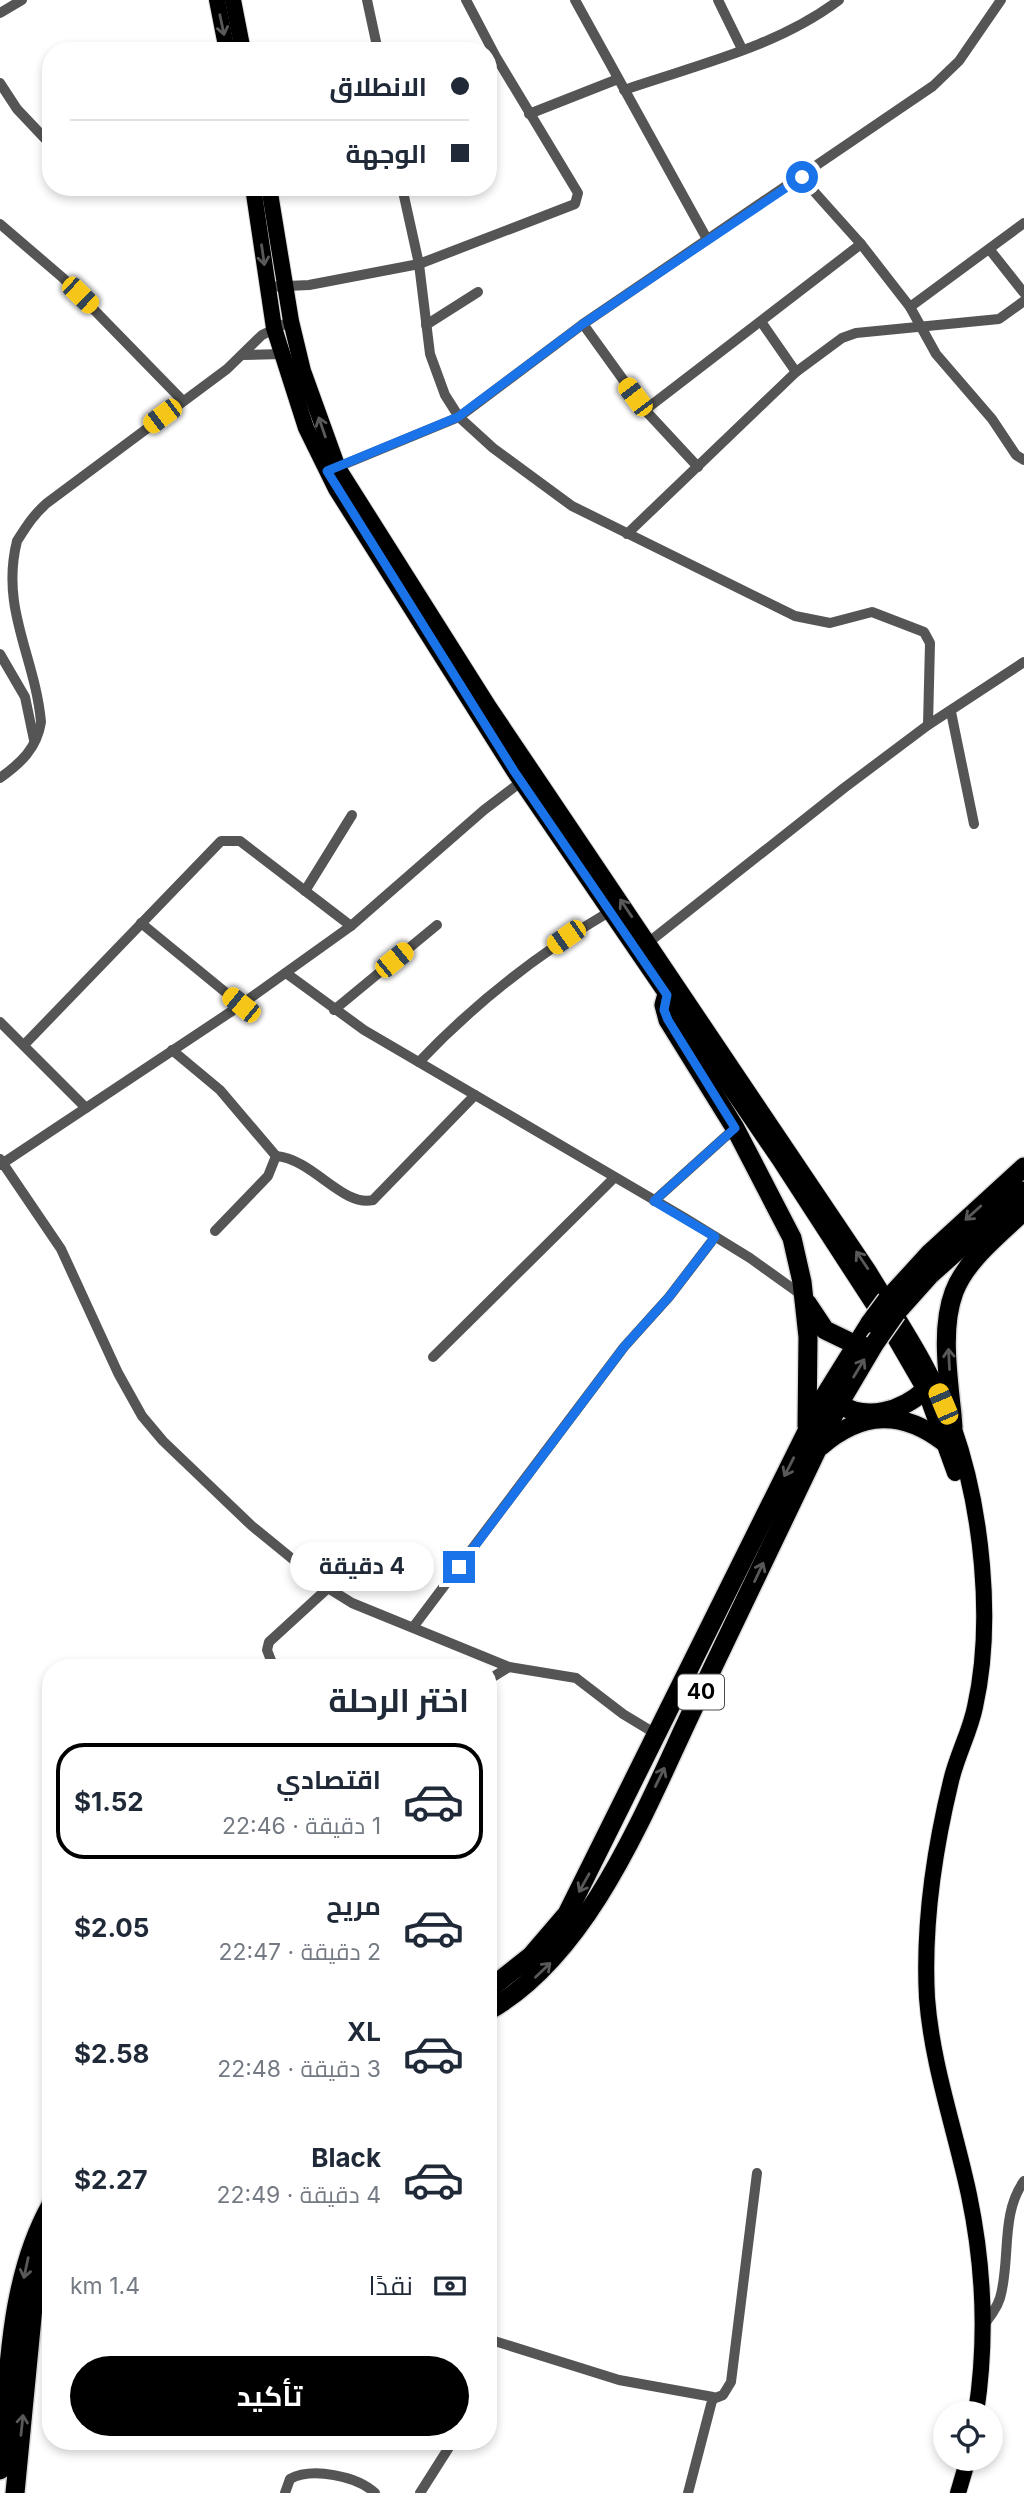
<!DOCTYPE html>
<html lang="ar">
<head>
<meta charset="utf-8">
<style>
	:root { --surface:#fff; --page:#f6f6f7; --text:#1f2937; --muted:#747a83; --line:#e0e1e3; --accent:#000 }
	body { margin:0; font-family:Inter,Cairo,sans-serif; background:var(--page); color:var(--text); direction:rtl; height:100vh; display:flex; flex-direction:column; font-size:26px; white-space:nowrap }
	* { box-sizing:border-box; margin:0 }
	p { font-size:23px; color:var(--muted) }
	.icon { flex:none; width:38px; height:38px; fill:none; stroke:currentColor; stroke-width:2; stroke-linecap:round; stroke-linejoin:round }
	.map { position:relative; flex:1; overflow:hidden; direction:ltr }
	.details { position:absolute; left:42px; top:1659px; width:455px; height:791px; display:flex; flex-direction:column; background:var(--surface); border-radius:28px; box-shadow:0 4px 10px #0003; direction:rtl }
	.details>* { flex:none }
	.top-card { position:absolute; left:42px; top:42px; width:455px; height:154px; border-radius:28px; box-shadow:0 4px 10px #0003; direction:rtl; display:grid; align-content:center; height:154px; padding:0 28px; background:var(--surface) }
	.buttons { position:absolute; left:933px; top:2401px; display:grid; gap:14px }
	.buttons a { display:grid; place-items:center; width:70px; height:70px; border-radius:50%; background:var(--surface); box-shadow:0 4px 10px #0003; font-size:35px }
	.end { position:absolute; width:32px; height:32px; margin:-16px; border:9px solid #1a73e8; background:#fff; box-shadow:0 0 0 4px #fff }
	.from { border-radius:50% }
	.bubble { position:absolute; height:49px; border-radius:24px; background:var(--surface); box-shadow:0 4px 10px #0003; font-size:23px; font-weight:700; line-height:49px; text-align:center; direction:rtl }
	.car { position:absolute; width:21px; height:42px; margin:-21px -10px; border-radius:9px; box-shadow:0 0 5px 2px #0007; background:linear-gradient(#f5c518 24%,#345 0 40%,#f5c518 0 76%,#345 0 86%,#f5c518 0) }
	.top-card b { display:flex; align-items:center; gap:24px; height:66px; font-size:26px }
	.top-card b+b { border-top:2px solid var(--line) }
	.top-card i { width:18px; height:18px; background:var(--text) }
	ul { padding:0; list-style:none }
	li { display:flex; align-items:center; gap:21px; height:116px; margin:0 14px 10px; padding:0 14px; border:4px solid transparent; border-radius:28px }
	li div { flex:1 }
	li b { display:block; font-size:26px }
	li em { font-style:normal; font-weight:700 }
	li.on { border-color:var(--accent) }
	li>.icon { width:63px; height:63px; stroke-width:1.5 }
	h2 { padding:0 28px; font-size:32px; line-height:84px }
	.pay { display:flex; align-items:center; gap:18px; height:77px; padding:0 28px; font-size:26px }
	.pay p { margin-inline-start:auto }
	.primary-button { display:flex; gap:14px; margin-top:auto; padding:14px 28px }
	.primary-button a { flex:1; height:80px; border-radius:42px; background:var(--accent); color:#fff; font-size:28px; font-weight:700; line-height:80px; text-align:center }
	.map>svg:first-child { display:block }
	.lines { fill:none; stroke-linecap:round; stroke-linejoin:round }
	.primary-casing { stroke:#dbdbdb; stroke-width:18 }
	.highway-casing { stroke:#dbdbdb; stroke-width:22 }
	.street { stroke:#555; stroke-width:10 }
	.primary { stroke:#000; stroke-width:16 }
	.highway { stroke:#000; stroke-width:19 }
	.highway-bridge-casing { stroke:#dbdbdb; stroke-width:22; stroke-linecap:butt }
	.highway-bridge { stroke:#000; stroke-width:19 }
	.oneway { stroke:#595959 }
	.route { stroke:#1a73e8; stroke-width:9 }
	.labels { text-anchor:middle; stroke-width:5; stroke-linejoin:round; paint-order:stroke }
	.shield { fill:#fff; stroke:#4c4c4c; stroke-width:2 }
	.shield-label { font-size:21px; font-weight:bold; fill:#000 }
</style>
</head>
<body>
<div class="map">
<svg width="1024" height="2493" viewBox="0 0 1024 2493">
	<rect width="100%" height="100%" fill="#fff"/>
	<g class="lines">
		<g class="primary-casing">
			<g id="primary">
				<polyline points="217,0 227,51"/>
				<polyline points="233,0 243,51"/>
				<polyline points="253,187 274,328 306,428 336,489 514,771 779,1159 892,1333 925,1390 955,1473"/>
				<path d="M269,187L291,321L303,371L338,468L489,707L868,1270C899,1321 933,1370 953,1426C982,1508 994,1622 975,1707C970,1732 957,1755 951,1781C934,1851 923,1925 927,1998C932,2065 955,2129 969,2195C984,2267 987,2341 976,2413"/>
				<polyline points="958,2493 968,2459"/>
			</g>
		</g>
		<g class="highway-casing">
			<g id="highway">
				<polyline points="667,994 664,1005 668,1020 735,1128 792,1238 802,1282 808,1337 807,1426"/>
				<polyline points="887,1300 930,1253 1024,1167"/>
				<polyline points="807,1303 825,1330 854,1344"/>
				<polyline points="896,1313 930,1275 1024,1191"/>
				<path d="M839,1404C867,1422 902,1411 925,1390"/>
				<path d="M953,1427C950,1386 939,1332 954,1292C966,1260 1000,1234 1024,1211"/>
				<path d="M821,1446C862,1411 902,1410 944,1442"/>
				<polyline points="488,1990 531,1956 567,1914 824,1397 870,1323"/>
				<path d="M488,2011C595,1951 650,1796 702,1690C748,1595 793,1499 839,1404L875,1343"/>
				<path d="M0,2470C9,2383 7,2283 51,2205"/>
				<polyline points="15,2493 33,2307 51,2243"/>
			</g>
		</g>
		<g class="street">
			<polyline points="367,0 378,51"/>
			<polyline points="575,0 707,239"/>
			<polyline points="718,0 742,49"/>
			<polyline points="0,13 22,0"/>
			<polyline points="0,83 17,109 51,145"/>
			<path d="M624,90C696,65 777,47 839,0"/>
			<polyline points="529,114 618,79"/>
			<polyline points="801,177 861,244 910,307 936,354 992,419 1016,455 1024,460"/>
			<polyline points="402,187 419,264 430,354 445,395 459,417 493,448 572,506 795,616 830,623 872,612 924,632 930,643 928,725"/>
			<polyline points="0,224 63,278 182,400"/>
			<polyline points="990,250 1024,293"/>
			<polyline points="267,287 309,285 419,264 575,204 578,193 496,57 466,0"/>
			<polyline points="910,307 1024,223"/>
			<polyline points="762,323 796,372"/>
			<polyline points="583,324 645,410 861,244"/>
			<polyline points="426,325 478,292"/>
			<polyline points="242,355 282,354"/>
			<polyline points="645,410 698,467"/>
			<polyline points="333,469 459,417 583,324 933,86 959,61 1001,0"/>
			<polyline points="627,534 796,372 842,338 856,333 999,319 1024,301"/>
			<polyline points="0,654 25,697 34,740"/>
			<polyline points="951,712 974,824"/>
			<path d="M0,778C21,763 37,748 41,722C35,656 0,609 17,541C26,527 34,514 47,503L227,369L262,335L291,321"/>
			<polyline points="305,891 352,815"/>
			<polyline points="141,923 241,1005"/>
			<polyline points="649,942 844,788 928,725 1024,662"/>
			<polyline points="286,973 364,1030 685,1218 750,1258 803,1296"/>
			<polyline points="334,1010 437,925"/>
			<polyline points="0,1022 86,1108"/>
			<polyline points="24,1045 221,841 240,841 351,926"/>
			<polyline points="172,1050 220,1090 276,1156 268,1176 215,1231"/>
			<path d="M419,1062C475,1003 539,953 609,912"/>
			<path d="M276,1156C313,1159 342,1207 373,1200L475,1095"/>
			<polyline points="0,1159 61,1249 118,1373 142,1416 163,1441 252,1526 328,1588 352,1603 509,1667 576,1678 623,1714 656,1734"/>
			<polyline points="0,1165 232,1011 351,926 484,810 526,778"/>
			<polyline points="654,1201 735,1128"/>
			<polyline points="433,1357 614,1178"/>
			<polyline points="414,1626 624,1347 669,1297 715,1237"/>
			<polyline points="274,1668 267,1650 269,1642 328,1588"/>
			<polyline points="488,1680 509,1667"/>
			<path d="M983,2326C990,2317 997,2308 1000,2298C1011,2261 1000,2214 1024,2181"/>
			<polyline points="488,2339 619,2380 713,2397 688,2493"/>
			<polyline points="713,2399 723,2395 731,2382 757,2173"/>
			<path d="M285,2493L290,2479C312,2467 357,2476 375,2493"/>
			<polyline points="420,2493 453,2441"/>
		</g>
		<use href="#primary" class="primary"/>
		<use href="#highway" class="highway"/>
		<g class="highway-bridge-casing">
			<g id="highway-bridge">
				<polyline points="870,1323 887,1300"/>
				<polyline points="875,1343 896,1313"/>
			</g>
		</g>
		<use href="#highway-bridge" class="highway-bridge"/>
	</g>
	<defs><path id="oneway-shaft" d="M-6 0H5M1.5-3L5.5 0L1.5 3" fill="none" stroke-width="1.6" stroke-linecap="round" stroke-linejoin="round" transform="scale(1.75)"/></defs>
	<g class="oneway">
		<use href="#oneway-shaft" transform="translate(222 25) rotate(78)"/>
		<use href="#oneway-shaft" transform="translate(263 255) rotate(82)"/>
		<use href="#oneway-shaft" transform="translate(322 427) rotate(-109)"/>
		<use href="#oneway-shaft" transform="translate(626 908) rotate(-124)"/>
		<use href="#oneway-shaft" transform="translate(973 1213) rotate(138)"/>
		<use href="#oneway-shaft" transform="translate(862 1260) rotate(-124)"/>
		<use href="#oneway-shaft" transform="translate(949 1359) rotate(-93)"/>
		<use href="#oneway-shaft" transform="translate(859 1368) rotate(-59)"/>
		<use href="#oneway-shaft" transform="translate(789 1467) rotate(117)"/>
		<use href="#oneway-shaft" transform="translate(759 1572) rotate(-65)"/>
		<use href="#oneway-shaft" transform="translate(660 1777) rotate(-64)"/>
		<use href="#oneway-shaft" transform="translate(584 1883) rotate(119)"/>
		<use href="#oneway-shaft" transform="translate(543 1970) rotate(-44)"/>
		<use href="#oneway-shaft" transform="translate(26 2268) rotate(102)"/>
		<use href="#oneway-shaft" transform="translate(22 2425) rotate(-84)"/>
	</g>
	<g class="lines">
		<polyline class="route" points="459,1567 624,1347 669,1297 715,1237 654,1201 735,1128 668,1020 664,1010 667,995 514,771 327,471 458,417 583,324 802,177"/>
	</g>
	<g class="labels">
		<rect class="shield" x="678" y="1674.5" width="46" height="35" rx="5"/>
		<g class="shield-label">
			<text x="701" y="1699">40</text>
		</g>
	</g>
</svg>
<div class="buttons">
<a><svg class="icon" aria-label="locate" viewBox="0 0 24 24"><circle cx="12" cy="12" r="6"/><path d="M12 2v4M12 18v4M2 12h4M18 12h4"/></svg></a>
</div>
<i class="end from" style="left:802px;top:177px"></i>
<i class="end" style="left:459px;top:1567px"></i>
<div class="bubble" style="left:290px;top:1542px;width:144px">4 دقيقة</div>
<i class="car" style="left:80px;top:295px;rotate:134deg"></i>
<i class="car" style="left:635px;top:397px;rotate:323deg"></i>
<i class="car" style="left:162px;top:416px;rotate:233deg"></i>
<i class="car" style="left:566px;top:937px;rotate:235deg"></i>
<i class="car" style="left:394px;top:960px;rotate:51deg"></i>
<i class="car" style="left:241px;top:1005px;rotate:309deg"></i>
<i class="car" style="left:943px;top:1404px;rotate:337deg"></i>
<div class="top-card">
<b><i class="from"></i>الانطلاق</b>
<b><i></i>الوجهة</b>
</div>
<section class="details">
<h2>اختر الرحلة</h2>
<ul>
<li class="on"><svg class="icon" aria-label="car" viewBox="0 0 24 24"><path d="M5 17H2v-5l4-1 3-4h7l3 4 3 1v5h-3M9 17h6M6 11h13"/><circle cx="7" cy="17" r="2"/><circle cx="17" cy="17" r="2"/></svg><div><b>اقتصادي</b><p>1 دقيقة · 22:46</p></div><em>$1.52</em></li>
<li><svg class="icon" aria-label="car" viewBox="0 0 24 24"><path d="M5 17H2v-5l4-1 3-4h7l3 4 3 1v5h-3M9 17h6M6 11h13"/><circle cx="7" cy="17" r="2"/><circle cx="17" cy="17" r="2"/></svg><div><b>مريح</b><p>2 دقيقة · 22:47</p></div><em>$2.05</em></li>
<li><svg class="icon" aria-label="car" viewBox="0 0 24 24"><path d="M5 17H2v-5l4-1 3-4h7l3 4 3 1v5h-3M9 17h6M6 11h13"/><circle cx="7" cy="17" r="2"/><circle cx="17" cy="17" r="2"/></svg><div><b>XL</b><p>3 دقيقة · 22:48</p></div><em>$2.58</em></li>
<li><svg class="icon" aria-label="car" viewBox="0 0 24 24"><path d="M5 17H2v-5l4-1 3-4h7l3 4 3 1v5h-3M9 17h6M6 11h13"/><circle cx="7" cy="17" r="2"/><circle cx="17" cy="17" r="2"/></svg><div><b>Black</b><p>4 دقيقة · 22:49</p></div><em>$2.27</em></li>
</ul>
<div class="pay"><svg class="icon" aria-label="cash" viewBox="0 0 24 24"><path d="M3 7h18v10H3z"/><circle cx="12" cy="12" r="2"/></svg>نقدًا<p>1.4 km</p></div>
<div class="primary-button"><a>تأكيد</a></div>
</section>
</div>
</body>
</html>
